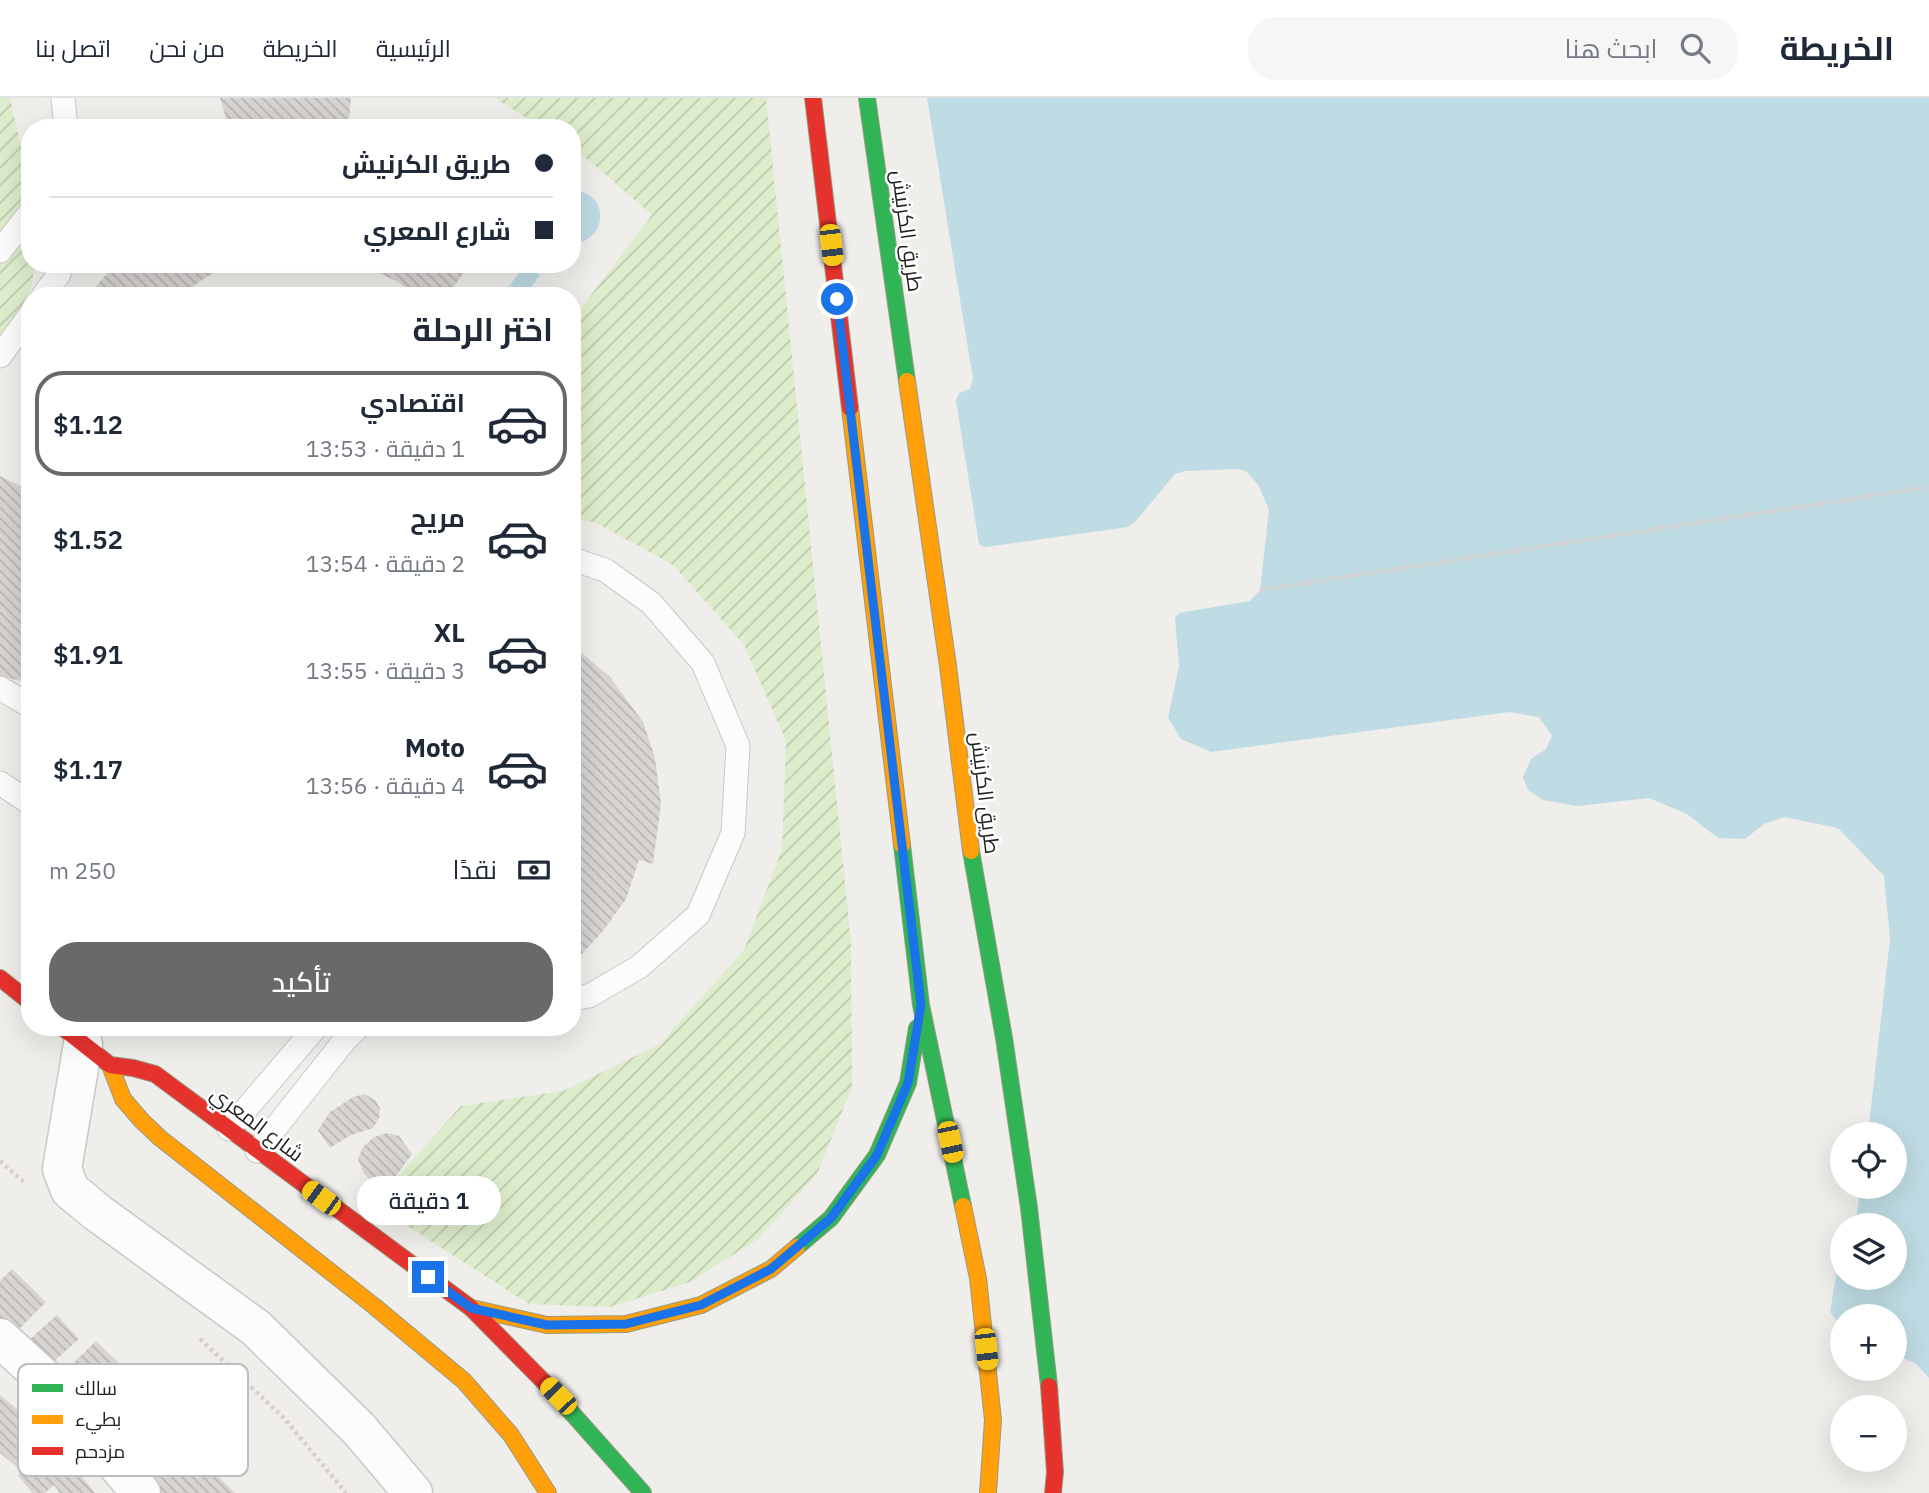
<!DOCTYPE html>
<html lang="ar">
<head>
<meta charset="utf-8">
<style>
	:root { --surface:#fff; --page:#f6f6f7; --text:#1f2937; --muted:#747a83; --line:#e0e1e3; --accent:#6a6968 }
	body { margin:0; font-family:"IBM Plex Sans",Cairo,sans-serif; background:var(--page); color:var(--text); direction:rtl; height:100vh; display:flex; flex-direction:column; font-size:26px; white-space:nowrap }
	* { box-sizing:border-box; margin:0 }
	p { font-size:23px; color:var(--muted) }
	.icon { flex:none; width:38px; height:38px; fill:none; stroke:currentColor; stroke-width:2; stroke-linecap:round; stroke-linejoin:round }
	.map { position:relative; flex:1; overflow:hidden; direction:ltr }
	.sheet { position:absolute; left:21px; top:189px; width:560px; height:749px; display:flex; flex-direction:column; background:var(--surface); border-radius:28px; box-shadow:0 7px 28px #0002; direction:rtl }
	.sheet>* { flex:none }
	.top-card { position:absolute; left:21px; top:21px; width:560px; height:154px; border-radius:28px; box-shadow:0 7px 28px #0002; direction:rtl; display:grid; align-content:center; height:154px; padding:0 28px; background:var(--surface) }
	.tools { position:absolute; left:1830px; top:1024px; display:grid; gap:14px }
	.tools a { display:grid; place-items:center; width:77px; height:77px; border-radius:50%; background:var(--surface); box-shadow:0 7px 28px #0002; font-size:35px }
	.end { position:absolute; width:32px; height:32px; margin:-16px; border:9px solid #1a73e8; background:#fff; box-shadow:0 0 0 4px #fff }
	.from { border-radius:50% }
	.bubble { position:absolute; height:49px; border-radius:24px; background:var(--surface); box-shadow:0 7px 28px #0002; font-size:23px; font-weight:600; line-height:49px; text-align:center; direction:rtl }
	.car { position:absolute; width:21px; height:42px; margin:-21px -10px; border-radius:9px; box-shadow:0 0 5px 2px #0007; background:linear-gradient(#f5c518 24%,#345 0 40%,#f5c518 0 76%,#345 0 86%,#f5c518 0) }
	.top-card b { display:flex; align-items:center; gap:24px; height:66px; font-size:26px }
	.top-card b+b { border-top:2px solid var(--line) }
	.top-card i { width:18px; height:18px; background:var(--text) }
	ul { padding:0; list-style:none }
	li { display:flex; align-items:center; gap:21px; height:105px; margin:0 14px 10px; padding:0 14px; border:4px solid transparent; border-radius:28px }
	li div { flex:1 }
	li b { display:block; font-size:26px }
	li em { font-style:normal; font-weight:600 }
	li.active { border-color:var(--accent) }
	li>.icon { width:63px; height:63px; stroke-width:1.5 }
	h2 { padding:0 28px; font-size:32px; line-height:84px }
	.pay { display:flex; align-items:center; gap:18px; height:77px; padding:0 28px; font-size:26px }
	.pay p { margin-inline-start:auto }
	.primary-button { display:flex; gap:14px; margin-top:auto; padding:14px 28px }
	.primary-button a { flex:1; height:80px; border-radius:28px; background:var(--accent); color:#fff; font-size:28px; font-weight:600; line-height:80px; text-align:center }
	header { display:flex; align-items:center; gap:42px; box-sizing:border-box; height:98px; padding:0 35px; background:var(--surface); border-bottom:2px solid var(--line) }
	header strong { font-size:33px }
	nav { display:flex; gap:38px; margin-inline-start:auto; font-size:24px }
	.search { width:490px; height:63px; background:var(--page); display:flex; align-items:center; gap:18px; box-sizing:border-box; padding:0 24px; border-radius:28px; color:var(--muted); font-size:26px }
	.map>svg:first-child { display:block }
	.garden { fill:url(#garden-furrows) }
	.water { fill:#bfdbe3 }
	.building { fill:url(#building-back-hatch) }
	.lines { fill:none; stroke-linecap:round; stroke-linejoin:round }
	.lane-casing { stroke:#c9c8c7; stroke-width:25 }
	.street-casing { stroke:#c9c8c7; stroke-width:41 }
	.fast-casing { stroke:#999a82; stroke-width:18 }
	.slow-casing { stroke:#999a82; stroke-width:18 }
	.jam-casing { stroke:#999a82; stroke-width:18 }
	.path { stroke:#dccecd; stroke-width:4.5; stroke-dasharray:3.5 3.5; stroke-linecap:butt }
	.lane { stroke:#fdfcfc; stroke-width:23 }
	.street { stroke:#fdfcfc; stroke-width:38 }
	.fast { stroke:#30b455; stroke-width:16 }
	.slow { stroke:#ff9f0a; stroke-width:16 }
	.jam { stroke:#e5322d; stroke-width:16 }
	.route { stroke:#1a73e8; stroke-width:9 }
	.labels { text-anchor:middle; stroke-width:5; stroke-linejoin:round; paint-order:stroke }
	.street-label { font-size:21px; fill:#222; stroke:#fff }
	.key { fill:#fff; stroke:#bdbdbd; stroke-width:2 }
	.key-label { font-size:19px; fill:#222 }
</style>
</head>
<body>
<header>
<strong>الخريطة</strong>
<div class="search"><svg class="icon" aria-label="search" viewBox="0 0 24 24"><circle cx="10" cy="10" r="6"/><path d="M15 15l6 6"/></svg>ابحث هنا</div>
<nav><a>الرئيسية</a><a>الخريطة</a><a>من نحن</a><a>اتصل بنا</a></nav>
</header>
<div class="map">
<svg width="1929" height="1395" viewBox="0 0 1929 1395">
	<defs>
		<pattern id="garden-furrows" width="10" height="10" patternUnits="userSpaceOnUse" patternTransform="scale(1.75)"><rect width="10" height="10" fill="#ddeccb"/><path d="M-1 1l2-2M0 10L10 0M9 11l2-2" fill="none" stroke="#bdcaae"/></pattern>
		<pattern id="building-back-hatch" width="6" height="6" patternUnits="userSpaceOnUse" patternTransform="scale(1.75)"><rect width="6" height="6" fill="#d7d4d2"/><path d="M-1 5l2 2M0 0l6 6M5-1l2 2" fill="none" stroke="#b8b6b4"/></pattern>
	</defs>
	<rect width="100%" height="100%" fill="#f0eeeb"/>
	<g class="garden">
		<polygon points="0,0 10,0 30,89 30,166 35,166 28,209 0,249"/>
		<polygon points="495,0 766,0 851,844 852,989 817,1076 758,1141 690,1184 610,1209 529,1206 373,1106 461,1008 563,993 660,946 744,852 782,751 786,643 744,547 673,467 594,424 572,421 572,222 652,117 591,64 572,51 572,30 542,30"/>
	</g>
	<g class="water">
		<polygon points="927,0 1929,0 1929,1280 1915,1265 1895,1257 1895,1218 1843,1218 1843,1231 1830,1214 1836,1178 1843,1163 1843,1180 1895,1180 1895,1127 1855,1127 1861,1089 1895,1088 1895,1036 1868,1036 1890,841 1884,778 1838,730 1784,719 1764,726 1745,741 1718,740 1687,716 1649,700 1577,708 1543,702 1528,692 1523,679 1531,661 1546,651 1552,638 1539,619 1510,614 1211,654 1181,641 1168,620 1179,568 1175,520 1179,515 1250,503 1260,492 1269,412 1259,388 1246,373 1237,371 1185,373 1175,376 1135,424 1128,429 985,449 979,446 956,303 959,295 970,291 973,281"/>
		<path d="M572,93C609,91 610,143 572,146Z"/>
		<polygon points="525,166 540,177 525,198 502,198"/>
	</g>
	<g class="building">
		<polygon points="220,0 351,0 348,30 229,30"/>
		<polygon points="115,166 237,166 208,178 179,198 88,198"/>
		<polygon points="361,166 470,166 447,198 417,198 398,184"/>
		<polygon points="0,378 30,393 30,585 0,578"/>
		<polygon points="572,547 610,579 643,624 655,660 661,706 653,766 639,762 626,801 603,833 581,857 572,862"/>
		<polygon points="364,996 375,1002 380,1010 379,1020 373,1030 351,1037 330,1050 318,1032 330,1014 353,999"/>
		<polygon points="387,1035 399,1038 412,1056 388,1089 373,1086 363,1074 358,1061 363,1049 374,1039"/>
		<polygon points="12,1171 46,1204 8,1242 0,1234 0,1183"/>
		<polygon points="57,1217 79,1241 42,1274 20,1250"/>
		<polygon points="96,1243 133,1279 90,1321 54,1284"/>
		<polygon points="133,1290 183,1337 144,1378 94,1330"/>
		<polygon points="0,1297 46,1335 17,1369 0,1355"/>
		<polygon points="56,1346 95,1395 60,1395 54,1387 45,1395 32,1395 18,1377"/>
		<polygon points="185,1346 235,1395 155,1395 146,1387"/>
	</g>
	<g class="lines">
		<g class="lane-casing">
			<g id="lane">
				<polyline points="63,0 66,30"/>
				<polyline points="0,153 30,115"/>
				<polyline points="43,198 59,176 60,166"/>
				<polyline points="0,258 30,217"/>
				<polyline points="572,461 605,472 651,505 703,565 738,648 733,735 698,817 639,869 589,898 572,901"/>
				<polyline points="0,590 30,608"/>
				<polyline points="0,685 30,705"/>
				<polyline points="229,1031 316,929"/>
				<polyline points="257,1053 345,942 358,929"/>
			</g>
		</g>
		<g class="street-casing">
			<g id="street">
				<polyline points="83,946 62,1071 70,1092 98,1115 256,1230 359,1331 413,1395"/>
				<polyline points="0,1240 44,1280 141,1395"/>
			</g>
		</g>
		<g class="fast-casing">
			<g id="fast">
				<polyline points="867,0 907,283"/>
				<polyline points="902,747 921,907 963,1108"/>
				<polyline points="971,753 1004,940 1029,1110 1049,1288"/>
				<polyline points="797,1149 831,1120 877,1057 908,985 917,930"/>
				<polyline points="547,1287 643,1395"/>
			</g>
		</g>
		<g class="slow-casing">
			<g id="slow">
				<polyline points="907,283 948,568 971,753"/>
				<polyline points="850,310 902,747"/>
				<polyline points="110,967 123,1001 142,1023 160,1040 374,1208 464,1283 511,1337 548,1395"/>
				<polyline points="963,1108 978,1180 993,1322 988,1395"/>
				<polyline points="471,1210 547,1227 626,1226 701,1207 771,1171 797,1149"/>
			</g>
		</g>
		<g class="jam-casing">
			<g id="jam">
				<polyline points="813,0 850,310"/>
				<polyline points="0,880 30,904"/>
				<polyline points="62,929 110,967 133,970 155,976 471,1210 547,1287"/>
				<polyline points="1049,1288 1055,1374 1053,1395"/>
			</g>
		</g>
		<g class="path">
			<polyline points="1260,492 1929,389"/>
			<polyline points="0,1063 26,1086"/>
			<polyline points="200,1241 284,1320 346,1395"/>
		</g>
		<use href="#lane" class="lane"/>
		<use href="#street" class="street"/>
		<use href="#fast" class="fast"/>
		<use href="#slow" class="slow"/>
		<use href="#jam" class="jam"/>
	</g>
	<g class="lines">
		<polyline class="route" points="428,1179 471,1210 547,1227 626,1226 701,1207 771,1171 831,1120 877,1057 908,985 921,907 837,201"/>
	</g>
	<g class="labels">
		<g class="street-label">
			<text transform="translate(907 133) rotate(82)" y="7">طريق الكرنيش</text>
			<text transform="translate(985 695) rotate(83)" y="7">طريق الكرنيش</text>
			<text transform="translate(257 1026) rotate(37)" y="7">شارع المعري</text>
		</g>
	</g>
	<rect x="18" y="1266" width="230" height="112" rx="10" class="key"/>
	<rect x="32" y="1286" width="31" height="8" fill="#30b455"/>
	<rect x="32" y="1317" width="31" height="9" fill="#ff9f0a"/>
	<rect x="32" y="1349" width="31" height="8" fill="#e5322d"/>
	<g class="key-label">
		<text x="75" y="1297">سالك</text>
		<text x="75" y="1328">بطيء</text>
		<text x="75" y="1360">مزدحم</text>
	</g>
</svg>
<div class="tools">
<a><svg class="icon" aria-label="locate" viewBox="0 0 24 24"><circle cx="12" cy="12" r="6"/><path d="M12 2v4M12 18v4M2 12h4M18 12h4"/></svg></a>
<a><svg class="icon" aria-label="layers" viewBox="0 0 24 24"><path d="M12 4l9 5-9 5-9-5zM3 14l9 5 9-5"/></svg></a>
<a>+</a>
<a>−</a>
</div>
<i class="end from" style="left:837px;top:201px"></i>
<i class="end" style="left:428px;top:1179px"></i>
<div class="bubble" style="left:357px;top:1078px;width:144px">1 دقيقة</div>
<i class="car" style="left:831px;top:147px;rotate:173deg"></i>
<i class="car" style="left:950px;top:1044px;rotate:168deg"></i>
<i class="car" style="left:321px;top:1100px;rotate:306deg"></i>
<i class="car" style="left:986px;top:1251px;rotate:174deg"></i>
<i class="car" style="left:558px;top:1298px;rotate:316deg"></i>
<div class="top-card">
<b><i class="from"></i>طريق الكرنيش</b>
<b><i></i>شارع المعري</b>
</div>
<section class="sheet">
<h2>اختر الرحلة</h2>
<ul>
<li class="active"><svg class="icon" aria-label="car" viewBox="0 0 24 24"><path d="M5 17H2v-5l4-1 3-4h7l3 4 3 1v5h-3M9 17h6M6 11h13"/><circle cx="7" cy="17" r="2"/><circle cx="17" cy="17" r="2"/></svg><div><b>اقتصادي</b><p>1 دقيقة · 13:53</p></div><em>$1.12</em></li>
<li><svg class="icon" aria-label="car" viewBox="0 0 24 24"><path d="M5 17H2v-5l4-1 3-4h7l3 4 3 1v5h-3M9 17h6M6 11h13"/><circle cx="7" cy="17" r="2"/><circle cx="17" cy="17" r="2"/></svg><div><b>مريح</b><p>2 دقيقة · 13:54</p></div><em>$1.52</em></li>
<li><svg class="icon" aria-label="car" viewBox="0 0 24 24"><path d="M5 17H2v-5l4-1 3-4h7l3 4 3 1v5h-3M9 17h6M6 11h13"/><circle cx="7" cy="17" r="2"/><circle cx="17" cy="17" r="2"/></svg><div><b>XL</b><p>3 دقيقة · 13:55</p></div><em>$1.91</em></li>
<li><svg class="icon" aria-label="car" viewBox="0 0 24 24"><path d="M5 17H2v-5l4-1 3-4h7l3 4 3 1v5h-3M9 17h6M6 11h13"/><circle cx="7" cy="17" r="2"/><circle cx="17" cy="17" r="2"/></svg><div><b>Moto</b><p>4 دقيقة · 13:56</p></div><em>$1.17</em></li>
</ul>
<div class="pay"><svg class="icon" aria-label="cash" viewBox="0 0 24 24"><path d="M3 7h18v10H3z"/><circle cx="12" cy="12" r="2"/></svg>نقدًا<p>250 m</p></div>
<div class="primary-button"><a>تأكيد</a></div>
</section>
</div>
</body>
</html>
